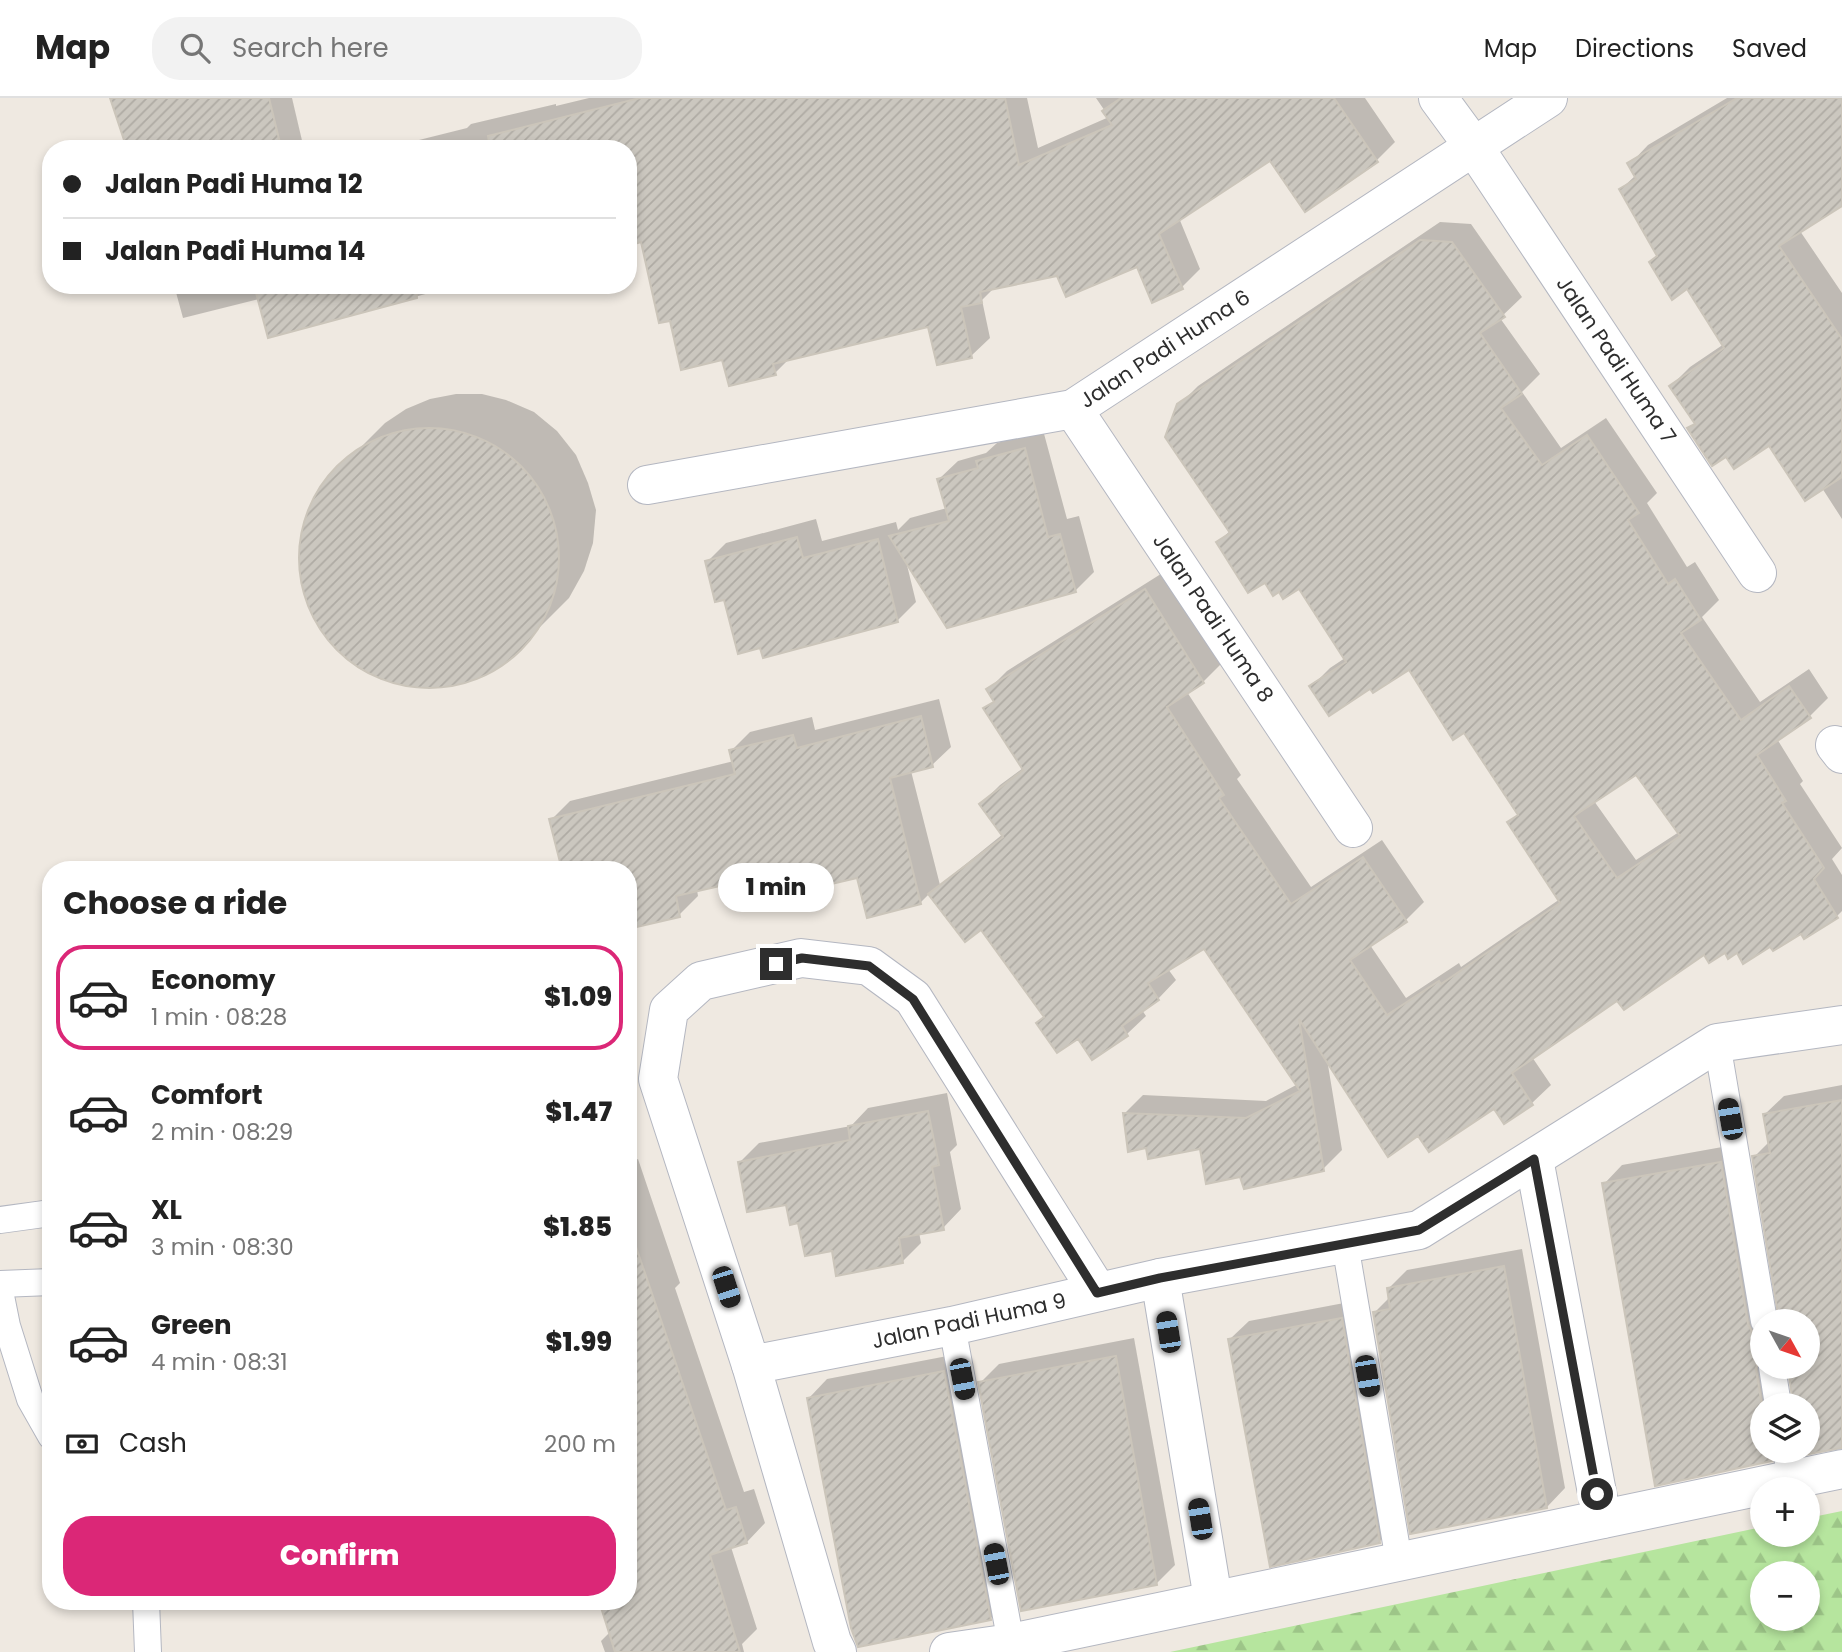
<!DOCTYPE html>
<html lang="en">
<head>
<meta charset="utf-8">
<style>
	:root { --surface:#fff; --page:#f2f2f2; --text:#222; --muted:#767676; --line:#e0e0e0; --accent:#db2777 }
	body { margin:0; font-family:Poppins,sans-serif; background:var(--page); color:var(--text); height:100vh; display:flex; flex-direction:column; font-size:26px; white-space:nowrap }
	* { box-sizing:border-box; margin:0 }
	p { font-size:23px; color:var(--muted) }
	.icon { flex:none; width:38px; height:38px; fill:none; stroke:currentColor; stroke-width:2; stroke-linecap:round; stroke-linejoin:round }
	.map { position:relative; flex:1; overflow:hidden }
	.drawer { position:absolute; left:42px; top:763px; width:595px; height:749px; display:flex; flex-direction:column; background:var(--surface); border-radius:28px; box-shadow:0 4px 10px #0003 }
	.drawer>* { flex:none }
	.hud { position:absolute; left:42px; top:42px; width:595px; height:154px; border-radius:28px; box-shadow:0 4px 10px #0003; display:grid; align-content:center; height:154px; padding:0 21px; background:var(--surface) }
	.needle { width:46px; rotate:130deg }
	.buttons { position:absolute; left:1750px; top:1211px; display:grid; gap:14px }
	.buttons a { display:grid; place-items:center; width:70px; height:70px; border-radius:50%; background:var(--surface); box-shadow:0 4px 10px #0003; font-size:35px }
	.end { position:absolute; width:32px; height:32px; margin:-16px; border:9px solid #2e2e2e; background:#fff; box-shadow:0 0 0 4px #fff }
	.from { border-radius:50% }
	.bubble { position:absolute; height:49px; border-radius:24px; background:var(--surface); box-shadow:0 4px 10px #0003; font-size:23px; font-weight:800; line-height:49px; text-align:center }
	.car { position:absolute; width:21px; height:42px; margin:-21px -10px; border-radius:9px; box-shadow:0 0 5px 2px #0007; background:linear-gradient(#222 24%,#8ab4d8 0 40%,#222 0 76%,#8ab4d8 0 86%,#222 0) }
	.hud b { display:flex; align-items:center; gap:24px; height:66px; font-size:26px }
	.hud b+b { border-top:2px solid var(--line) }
	.hud i { width:18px; height:18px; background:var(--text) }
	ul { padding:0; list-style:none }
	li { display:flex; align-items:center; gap:21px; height:105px; margin:0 14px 10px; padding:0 7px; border:4px solid transparent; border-radius:28px }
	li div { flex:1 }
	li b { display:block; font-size:26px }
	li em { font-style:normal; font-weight:800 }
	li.active { border-color:var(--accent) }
	li>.icon { width:63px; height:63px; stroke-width:1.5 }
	h2 { padding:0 21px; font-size:32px; line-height:84px }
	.pay { display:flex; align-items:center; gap:18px; height:77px; padding:0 21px; font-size:26px }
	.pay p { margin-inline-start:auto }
	.cta { display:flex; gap:14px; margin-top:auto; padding:14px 21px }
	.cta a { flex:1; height:80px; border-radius:28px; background:var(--accent); color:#fff; font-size:28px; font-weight:800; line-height:80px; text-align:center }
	header { display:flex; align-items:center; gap:42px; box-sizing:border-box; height:98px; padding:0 35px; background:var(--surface); border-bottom:2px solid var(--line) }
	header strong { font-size:33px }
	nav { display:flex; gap:38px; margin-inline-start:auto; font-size:24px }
	.search { width:490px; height:63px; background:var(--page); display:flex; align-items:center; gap:18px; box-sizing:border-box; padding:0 24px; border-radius:28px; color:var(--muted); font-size:26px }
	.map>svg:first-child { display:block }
	.forest { fill:url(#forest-firs); fill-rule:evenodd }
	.shadow { fill:#0003; fill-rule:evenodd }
	.building { fill:url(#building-hatch); stroke:#cbc5ba; stroke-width:2; fill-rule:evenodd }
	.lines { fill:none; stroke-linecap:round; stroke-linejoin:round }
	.lane-casing { stroke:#b4b7c1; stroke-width:28 }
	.street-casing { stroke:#b4b7c1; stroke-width:40 }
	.lane { stroke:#fff; stroke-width:26 }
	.street { stroke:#fff; stroke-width:38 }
	.route { stroke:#2e2e2e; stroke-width:9 }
	.labels { text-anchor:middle; stroke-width:5; stroke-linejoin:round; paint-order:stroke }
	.street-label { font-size:21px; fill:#2e2e2e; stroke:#fff }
</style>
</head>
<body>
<header>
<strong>Map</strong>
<div class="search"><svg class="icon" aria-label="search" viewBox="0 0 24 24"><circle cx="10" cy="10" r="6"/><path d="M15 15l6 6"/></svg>Search here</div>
<nav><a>Map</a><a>Directions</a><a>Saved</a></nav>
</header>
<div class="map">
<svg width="1842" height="1554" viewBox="0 0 1842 1554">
	<defs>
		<pattern id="forest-firs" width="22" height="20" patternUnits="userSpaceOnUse" patternTransform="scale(1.75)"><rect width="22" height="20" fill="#b6e59e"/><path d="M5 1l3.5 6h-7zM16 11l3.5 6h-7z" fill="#9dc588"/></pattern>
		<pattern id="building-hatch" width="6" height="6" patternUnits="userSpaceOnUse" patternTransform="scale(1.75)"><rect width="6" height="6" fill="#cbc7bf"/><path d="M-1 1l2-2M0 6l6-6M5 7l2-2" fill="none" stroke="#afaba4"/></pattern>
	</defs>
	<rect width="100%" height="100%" fill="#efe9e1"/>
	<path class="forest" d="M1842,1413V1554H1170L1762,1429V1437H1808V1420ZM1762,1475H1808V1521H1762Z"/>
	<g class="shadow">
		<polygon points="112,0 292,0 304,51 139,51"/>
		<polygon points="589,0 1027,0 1038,50 1109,19 1096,0 1365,0 1395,44 1377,62 1306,112 1270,60 1179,120 1200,171 1182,189 1137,167 1058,176 994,190 982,202 990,240 971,258 930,227 790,260 775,275 724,260 671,220 643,142 628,51 357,51 385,44 387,50 467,30 471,26 556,6 556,8"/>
		<polygon points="1727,0 1842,0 1842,106 1800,133 1842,195 1842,421 1822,390 1770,345 1727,356 1689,331 1696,324 1671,288 1690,269 1724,246 1688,189 1651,164 1658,156 1621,91 1636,77 1630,66 1648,47"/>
		<path d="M1440,124L1471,126L1522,199L1500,220L1540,276L1522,294L1561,350L1606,320L1657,395L1647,405L1687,469L1695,464L1719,502L1702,519L1760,604L1809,571L1828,600L1810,618L1777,641L1803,683L1800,686L1842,750L1832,761L1842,777V813L1837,818L1805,839L1802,833L1771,847L1737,853L1704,855L1618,901L1532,959L1551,987L1532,1005L1494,1008L1418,1036L1327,961L1342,1052L1323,1071L1241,1077L1201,1049L1147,1048L1124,1016L1143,997L1266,1003L1298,986L1204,848L1168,871L1176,882L1158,901L1142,912L1146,918L1127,936L1101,954L1046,918L981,829L930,795L921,804L868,818L859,777L796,769L697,792L698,798L679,817L628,772L551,722L570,703L734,663L731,653L750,634L812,619L815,632L939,601L951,649L932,667L911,673L940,787L1003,736L981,706L1000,687L1023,670L986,610L995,602L988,592L1007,573L1164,474L1222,565L1203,584L1187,594L1241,677L1237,681L1311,789L1382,742L1424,804L1405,823L1370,847L1406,900L1459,865L1461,869L1560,801L1509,725L1519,715L1465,633L1410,570L1371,589H1311L1330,570L1345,560L1300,489L1280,491L1218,444L1231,432L1179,307L1198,288ZM1637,674L1679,734L1636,762L1594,703Z"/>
		<polygon points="174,187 459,187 269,238 259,201 183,220"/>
		<polygon points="456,296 482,296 506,302 534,314 557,333 576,357 588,385 596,412 593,445 584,473 569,500 510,559 485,576 456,586 427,588 398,585 371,575 347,559 326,538 311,513 303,485 301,455 305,426 315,403 329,381 385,325 406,311 430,301"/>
		<polygon points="1043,332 1067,421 1079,418 1094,474 1075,493 906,463 916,504 897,523 762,548 725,499 707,464 726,445 816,421 822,443 896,424 898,432 910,420 947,410 939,381 958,363 986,355 997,345"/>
		<path d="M1842,987V1348L1804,1355L1803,1353H1808V1307H1762V1353H1780L1771,1362L1656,1386L1604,1086L1622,1067L1739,1046L1770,1214L1781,1220L1754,1059L1770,1043L1765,1016L1784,998ZM1762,1223H1808V1269H1788L1795,1304L1784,1298L1762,1269Z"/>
		<polygon points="947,995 957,1047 950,1054 961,1111 943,1130 919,1134 921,1145 902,1164 833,1151 799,1123 787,1104 740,1064 759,1045 851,1028 868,1010"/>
		<polygon points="638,1061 680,1185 675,1190 744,1394 754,1391 765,1425 747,1444 731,1449 757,1531 742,1546 744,1554 605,1554 601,1543 610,1534 628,1503 628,1065"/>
		<polygon points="1522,1151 1565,1390 1547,1409 1374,1215 1390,1199 1388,1191 1407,1172"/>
		<polygon points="1360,1202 1398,1425 1379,1444 1230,1241 1249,1223"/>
		<polygon points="1134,1240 1175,1467 1156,1486 980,1285 999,1266"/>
		<polygon points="963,1255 1009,1502 990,1521 809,1300 827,1281"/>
	</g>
	<g class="building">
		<polygon points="110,0 269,0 280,45 261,51 127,51"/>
		<polygon points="640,0 1005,0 1019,67 1112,27 1102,13 1121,0 1334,0 1378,64 1305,114 1270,63 1159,136 1183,191 1152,205 1137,169 1066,199 1057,178 980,194 982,205 961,209 972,260 937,267 928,229 773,266 776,277 729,288 722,262 681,272 670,223 659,225 641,144 628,148 628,51 490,51 488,38"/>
		<polygon points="1737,0 1842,0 1842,108 1779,148 1842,241 1842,379 1805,403 1769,348 1734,371 1726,359 1712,368 1687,330 1695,326 1669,288 1724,250 1687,191 1672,202 1649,164 1657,158 1619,91 1636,81 1627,65"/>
		<path d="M1420,142L1452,144L1505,219L1480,235L1522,296L1501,310L1542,367L1587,337L1639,415L1628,422L1668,486L1675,481L1701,522L1681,535L1741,622L1789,588L1811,620L1757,657L1786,703L1782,705L1824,770L1814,781L1838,820L1804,841L1801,836L1773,853L1770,849L1743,866L1737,855L1728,861L1725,855L1709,865L1704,857L1624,912L1617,903L1512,975L1533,1007L1504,1026L1494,1011L1429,1054L1418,1038L1388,1059L1299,921L1324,1073L1244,1091L1240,1079L1206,1086L1200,1051L1148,1061L1146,1050L1128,1054L1123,1015L1246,1020L1300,993L1204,851L1148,885L1159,902L1122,928L1128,938L1092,962L1078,941L1057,955L1036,925L1044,919L981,832L965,844L928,796L1003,739L979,706L1023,672L983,610L994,604L986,591L1145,491L1204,585L1167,609L1224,697L1219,700L1291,806L1363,759L1407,824L1350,862L1387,917L1439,883L1441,886L1560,805L1507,724L1518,717L1464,635L1453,642L1409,572L1373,595L1370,591L1329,618L1309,588L1346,564L1299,491L1283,501L1279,494L1273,498L1265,485L1248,495L1216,444L1230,435L1165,339L1177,306ZM1636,677L1680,738L1617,780L1574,718Z"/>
		<polygon points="254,187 416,187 417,200 268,240"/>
		<circle cx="429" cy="460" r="130"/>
		<polygon points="1025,350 1048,439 1060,436 1076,494 947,530 889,438 949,423 937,381 978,370 976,363"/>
		<polygon points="797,439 803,460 878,441 898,524 763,560 760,550 738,556 724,502 715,504 705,463"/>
		<polygon points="921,618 933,669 890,680 921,806 867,820 857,780 801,793 795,771 676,798 680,819 628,831 628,772 562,772 549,721 735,676 729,652 793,637 797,650"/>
		<polygon points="1842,1002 1842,1350 1803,1357 1802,1353 1808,1353 1808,1307 1793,1307 1788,1269 1808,1269 1808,1223 1779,1223 1752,1058 1770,1055 1763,1016"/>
		<polygon points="928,1013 939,1067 932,1069 944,1132 899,1140 903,1165 836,1178 832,1153 805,1158 798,1125 790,1127 786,1107 747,1114 738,1064 850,1042 848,1028"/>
		<polygon points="1721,1064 1748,1226 1752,1234 1762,1238 1762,1257 1758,1263 1756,1271 1762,1308 1762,1353 1771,1353 1772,1363 1655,1388 1602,1085"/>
		<polygon points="634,1143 726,1412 736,1409 747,1445 710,1457 740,1554 615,1554 599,1503 628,1503 628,1144"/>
		<polygon points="1504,1168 1547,1410 1410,1436 1373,1214 1390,1211 1387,1190"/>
		<polygon points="1342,1220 1380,1445 1270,1469 1228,1241"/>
		<polygon points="1116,1258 1157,1487 1021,1513 978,1284"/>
		<polygon points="944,1273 991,1522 858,1549 851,1530 807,1300"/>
	</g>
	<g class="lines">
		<g class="lane-casing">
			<g id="lane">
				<polyline points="1717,945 1764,1223"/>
				<polyline points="0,1122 51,1115"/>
				<polyline points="1345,1146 1399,1463"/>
				<polyline points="0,1186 51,1184"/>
				<polyline points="0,1193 7,1228 30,1301 51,1338"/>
				<polyline points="952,1228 1011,1545"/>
				<polyline points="1772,1269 1778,1307"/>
				<polyline points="1786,1353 1791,1381"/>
				<polyline points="146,1503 148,1554"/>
			</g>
		</g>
		<g class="street-casing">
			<g id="street">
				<polyline points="1438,0 1474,49 1757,475"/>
				<polyline points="1073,311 1353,730"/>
				<polyline points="647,387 1073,311 1548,0"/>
				<polyline points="1835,647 1842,656"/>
				<polyline points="1534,1061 1602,1421"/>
				<polyline points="1160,1180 1213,1501"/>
				<polyline points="751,1267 952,1228 1160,1180 1419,1132 1717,945 1842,927"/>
				<polyline points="837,1554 832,1544 751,1267 658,981 669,912 701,883 801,860 869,868 913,900 1098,1194"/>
				<polyline points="949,1554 1011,1545 1842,1371"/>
			</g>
		</g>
		<use href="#lane" class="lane"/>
		<use href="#street" class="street"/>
	</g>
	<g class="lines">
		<polyline class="route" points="776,866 802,860 869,868 913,901 1097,1195 1160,1180 1419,1132 1534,1061 1597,1396"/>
	</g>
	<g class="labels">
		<g class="street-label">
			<text transform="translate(1165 251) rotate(-33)" y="7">Jalan Padi Huma 6</text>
			<text transform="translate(1616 262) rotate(56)" y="7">Jalan Padi Huma 7</text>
			<text transform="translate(1213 520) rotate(56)" y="7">Jalan Padi Huma 8</text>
			<text transform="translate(969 1223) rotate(-12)" y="7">Jalan Padi Huma 9</text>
		</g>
	</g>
</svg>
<div class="buttons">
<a><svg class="needle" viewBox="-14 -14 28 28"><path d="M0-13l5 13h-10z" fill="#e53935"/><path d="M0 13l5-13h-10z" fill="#767676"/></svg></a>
<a><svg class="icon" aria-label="layers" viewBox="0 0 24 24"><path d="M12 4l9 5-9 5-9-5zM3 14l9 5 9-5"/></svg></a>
<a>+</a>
<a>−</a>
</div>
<i class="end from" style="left:1597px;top:1396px"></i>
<i class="end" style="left:776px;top:866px"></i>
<div class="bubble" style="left:718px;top:765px;width:116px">1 min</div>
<i class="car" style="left:1730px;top:1021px;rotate:350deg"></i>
<i class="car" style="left:726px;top:1189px;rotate:162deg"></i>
<i class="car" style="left:1168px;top:1234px;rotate:351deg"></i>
<i class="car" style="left:1367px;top:1278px;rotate:170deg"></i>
<i class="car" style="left:962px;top:1281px;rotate:169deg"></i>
<i class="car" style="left:1200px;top:1421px;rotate:351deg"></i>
<i class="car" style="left:996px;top:1466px;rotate:349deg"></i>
<div class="hud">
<b><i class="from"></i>Jalan Padi Huma 12</b>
<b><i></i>Jalan Padi Huma 14</b>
</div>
<section class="drawer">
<h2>Choose a ride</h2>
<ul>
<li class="active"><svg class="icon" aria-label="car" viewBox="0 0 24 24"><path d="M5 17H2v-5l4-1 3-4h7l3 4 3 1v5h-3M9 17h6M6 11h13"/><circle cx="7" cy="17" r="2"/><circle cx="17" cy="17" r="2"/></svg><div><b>Economy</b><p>1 min · 08:28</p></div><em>$1.09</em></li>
<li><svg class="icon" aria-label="car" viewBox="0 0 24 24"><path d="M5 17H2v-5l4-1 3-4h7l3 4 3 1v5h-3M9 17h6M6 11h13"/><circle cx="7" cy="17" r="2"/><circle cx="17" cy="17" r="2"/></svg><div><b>Comfort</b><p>2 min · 08:29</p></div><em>$1.47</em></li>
<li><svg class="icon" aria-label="car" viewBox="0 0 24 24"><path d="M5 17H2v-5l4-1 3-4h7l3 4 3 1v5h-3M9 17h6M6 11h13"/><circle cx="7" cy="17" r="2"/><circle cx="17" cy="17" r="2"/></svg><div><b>XL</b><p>3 min · 08:30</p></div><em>$1.85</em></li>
<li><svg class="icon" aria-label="car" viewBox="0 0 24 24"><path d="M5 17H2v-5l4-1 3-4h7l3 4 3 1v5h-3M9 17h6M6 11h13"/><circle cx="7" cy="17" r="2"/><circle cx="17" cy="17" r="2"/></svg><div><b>Green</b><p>4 min · 08:31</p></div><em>$1.99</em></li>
</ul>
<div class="pay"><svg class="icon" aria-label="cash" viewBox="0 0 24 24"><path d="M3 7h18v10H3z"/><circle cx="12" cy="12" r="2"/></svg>Cash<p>200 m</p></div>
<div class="cta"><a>Confirm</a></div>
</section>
</div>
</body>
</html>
